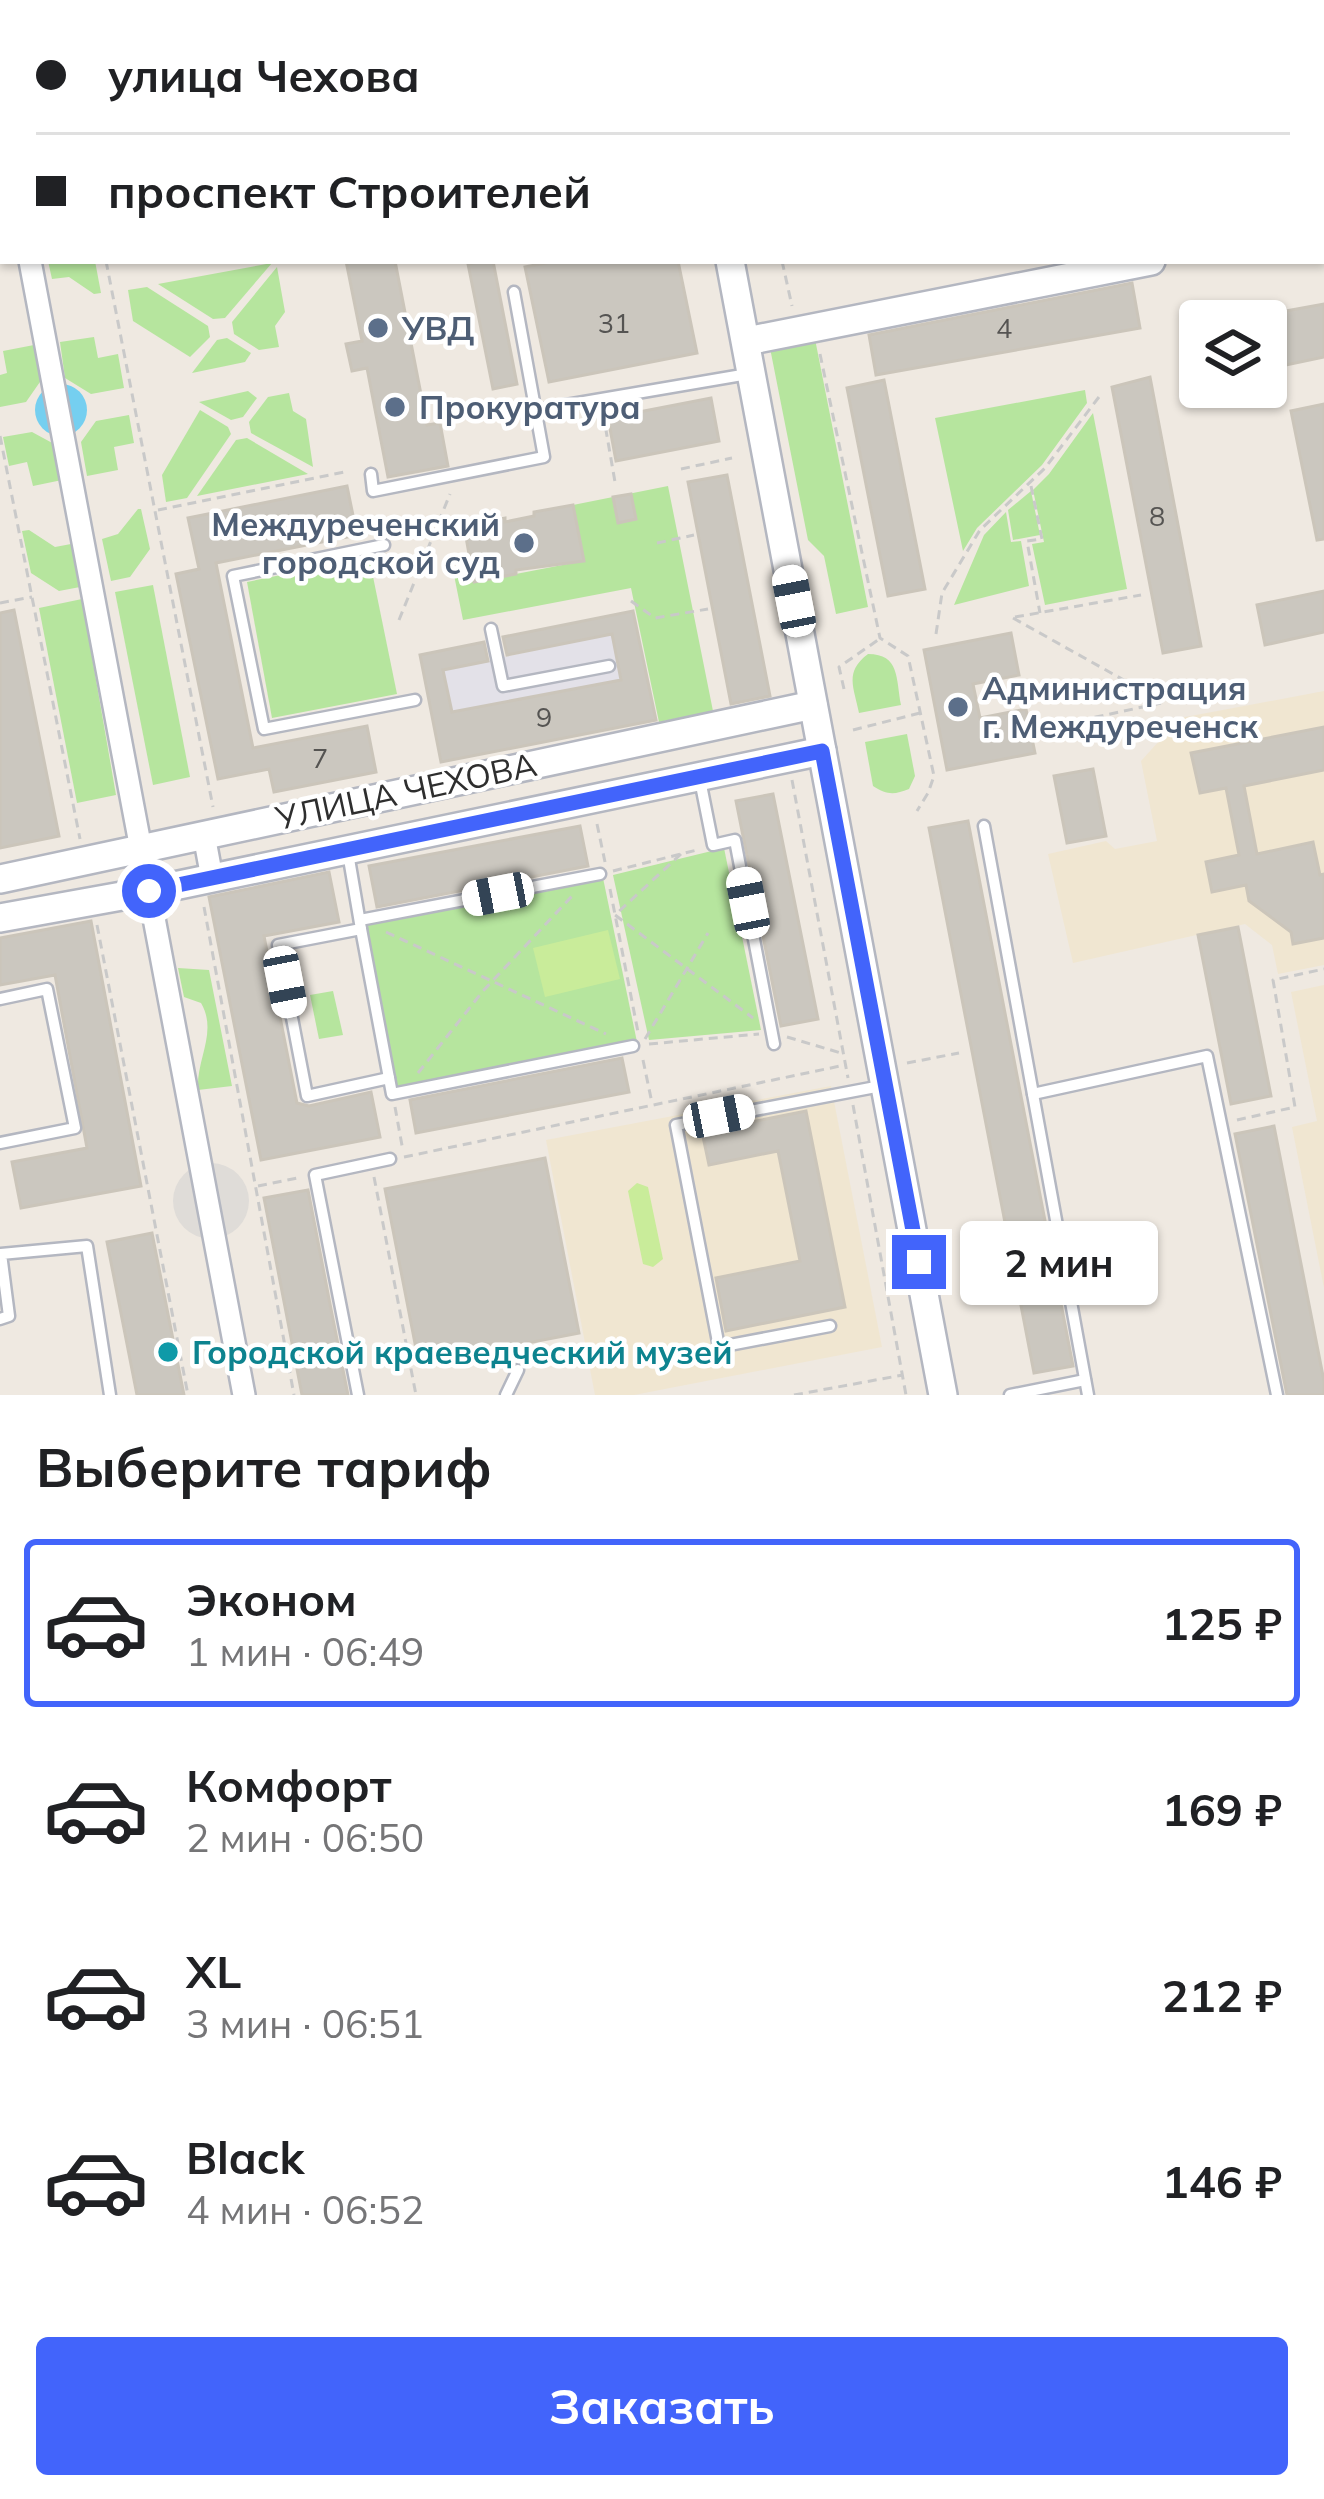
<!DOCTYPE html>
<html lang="ru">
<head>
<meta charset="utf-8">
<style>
	:root { --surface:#fff; --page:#f6f6f6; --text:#202124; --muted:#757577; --line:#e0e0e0; --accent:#4264fb }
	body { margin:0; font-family:Mulish,sans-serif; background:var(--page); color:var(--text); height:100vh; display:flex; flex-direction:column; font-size:45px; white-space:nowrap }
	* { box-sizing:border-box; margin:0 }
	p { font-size:39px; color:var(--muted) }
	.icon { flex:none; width:66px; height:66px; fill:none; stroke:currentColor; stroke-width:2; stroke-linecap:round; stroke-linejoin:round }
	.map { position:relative; height:1395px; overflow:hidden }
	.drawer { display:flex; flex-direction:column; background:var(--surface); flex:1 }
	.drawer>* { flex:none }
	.hud { position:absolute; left:0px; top:0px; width:1326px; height:264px; box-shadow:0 3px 9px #0004; display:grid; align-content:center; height:264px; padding:0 36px; background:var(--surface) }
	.fabs { position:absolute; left:1179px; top:300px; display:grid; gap:24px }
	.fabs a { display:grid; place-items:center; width:108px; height:108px; border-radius:12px; background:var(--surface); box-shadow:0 3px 9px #0004; font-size:60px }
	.end { position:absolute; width:54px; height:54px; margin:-27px; border:15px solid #4264fb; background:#fff; box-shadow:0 0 0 6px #fff }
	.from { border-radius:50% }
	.bubble { position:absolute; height:84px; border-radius:12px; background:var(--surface); box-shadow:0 3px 9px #0004; font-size:39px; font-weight:700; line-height:84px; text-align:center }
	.car { position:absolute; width:36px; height:72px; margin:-36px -18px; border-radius:15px; box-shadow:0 0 9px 3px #0007; background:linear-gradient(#fff 24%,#345 0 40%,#fff 0 76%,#345 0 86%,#fff 0) }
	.hud b { display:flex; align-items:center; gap:42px; height:114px; font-size:45px }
	.hud b+b { border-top:3px solid var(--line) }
	.hud i { width:30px; height:30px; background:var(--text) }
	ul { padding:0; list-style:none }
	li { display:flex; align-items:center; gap:36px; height:168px; margin:0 24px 18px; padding:0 12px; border:6px solid transparent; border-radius:12px }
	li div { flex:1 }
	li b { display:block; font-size:45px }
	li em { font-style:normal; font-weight:700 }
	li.selected { border-color:var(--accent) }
	li>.icon { width:108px; height:108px; stroke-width:1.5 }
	h2 { padding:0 36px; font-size:54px; line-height:144px }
	.primary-button { display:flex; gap:24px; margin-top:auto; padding:24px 36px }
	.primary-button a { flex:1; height:138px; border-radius:12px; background:var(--accent); color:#fff; font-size:48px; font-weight:700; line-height:138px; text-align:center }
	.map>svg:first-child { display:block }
	.industrial { fill:#e3e1e8 }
	.education { fill:#f0e6d1 }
	.green { fill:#b6e59e }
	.pitch { fill:#c9ec9a }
	.plaza { fill:#dfdcd8 }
	.water { fill:#75cff0 }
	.building { fill:#cbc7bf; stroke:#cbc5ba; stroke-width:3 }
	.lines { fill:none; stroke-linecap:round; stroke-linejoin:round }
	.lane-casing { stroke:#b4b7c1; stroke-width:15 }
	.street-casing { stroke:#b4b7c1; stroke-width:26 }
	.secondary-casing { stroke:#b4b7c1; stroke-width:32 }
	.path { stroke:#c9c9c9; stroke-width:3; stroke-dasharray:9 6; stroke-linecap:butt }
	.lane { stroke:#fff; stroke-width:10 }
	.street { stroke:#fff; stroke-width:21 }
	.secondary { stroke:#fff; stroke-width:27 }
	.route { stroke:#4264fb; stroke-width:15 }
	.service-dot { fill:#5c6f8a; stroke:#fff; stroke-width:4.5 }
	.culture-dot { fill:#0f9aa8; stroke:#fff; stroke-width:4.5 }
	.labels { text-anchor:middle; stroke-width:9; stroke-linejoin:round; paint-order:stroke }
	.number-label { font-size:27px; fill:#555452 }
	.service-label { font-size:33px; font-weight:bold; fill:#4e5e75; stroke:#fff; text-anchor:start }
	.street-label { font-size:33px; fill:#2e2e2e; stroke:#fff }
	.culture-label { font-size:33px; font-weight:bold; fill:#0d838f; stroke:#fff; text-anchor:start }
</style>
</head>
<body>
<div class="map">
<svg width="1324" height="1395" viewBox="0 0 1324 1395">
	<rect width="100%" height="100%" fill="#efe9e1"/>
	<polygon class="industrial" points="612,634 621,680 452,712 443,670"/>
	<g class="education">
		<polygon points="1324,691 1324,965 1278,974 1272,945 1245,924 1073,963 1048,854 1106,841 1115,849 1157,841 1141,761 1180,718"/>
		<polygon points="1324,985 1324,1288 1292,1127 1317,1121 1291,992"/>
		<polygon points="831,1086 882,1347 634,1395 595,1395 546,1140"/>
	</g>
	<g class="green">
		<polygon points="48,261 95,261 101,293 94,294 69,277 52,279"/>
		<polygon points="272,263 225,318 213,319 158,284"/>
		<polygon points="277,267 285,312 275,326 279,347 259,350 234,334 232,322"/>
		<polygon points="147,287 208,326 210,337 190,357 133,321 128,290"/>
		<polygon points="94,337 98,358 118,354 124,388 91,394 65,378 60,342"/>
		<polygon points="227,338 251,353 245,362 192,373 217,340"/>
		<polygon points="815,339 868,607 836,614 824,556 808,540 770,348"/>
		<polygon points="34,345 42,379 26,402 0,407 0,375 7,373 3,351"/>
		<polygon points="1085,390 1087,403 1042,465 977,528 963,551 935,418"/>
		<polygon points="248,391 257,398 243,417 231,420 199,402"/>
		<polygon points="289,393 293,411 306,419 313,467 251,433 249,422 268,397"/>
		<polygon points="200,410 228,427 231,434 187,498 166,502 162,475"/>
		<polygon points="1093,413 1127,589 1045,605 1032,544 1044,542 1033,490 1049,474"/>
		<polygon points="129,415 134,443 114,447 118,470 87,476 81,442 96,421"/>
		<polygon points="32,432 56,445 62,480 33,486 27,462 9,466 3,437"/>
		<polygon points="247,438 308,474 197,496 236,440"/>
		<polygon points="668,486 713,711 659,722 631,588 463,620 453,570 471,567 475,582 583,561 573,505"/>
		<polygon points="1031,491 1040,535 1013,540 1008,510"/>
		<polygon points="138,509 141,509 150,549 130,577 111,581 102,539 118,534"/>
		<polygon points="1006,512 1011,542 1021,541 1029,586 954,605 984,535"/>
		<polygon points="29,530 55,547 71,544 80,587 59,591 31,573 22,531"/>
		<polygon points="369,557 397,694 272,718 247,582"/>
		<polygon points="153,585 190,777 153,785 115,592"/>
		<polygon points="82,599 116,795 77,803 39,608"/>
		<path d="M868,654C900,654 896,679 901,705L859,713C854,687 844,672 868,654Z"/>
		<path d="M907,734L915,776L909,789C894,795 887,795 873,786L865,742Z"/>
		<polygon points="724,848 761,1030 649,1040 613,875"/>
		<polygon points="603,878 637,1042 393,1089 364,924"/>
		<path d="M178,968L209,970L232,1086L198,1090C196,1059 218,1032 201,1003L184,997Z"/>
		<polygon points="333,991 343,1035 319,1039 310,995"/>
	</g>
	<g class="pitch">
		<polygon points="608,930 620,979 545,997 533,948"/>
		<polygon points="637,1183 648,1187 663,1259 653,1267 643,1264 628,1191"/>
	</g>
	<circle class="plaza" cx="211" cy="1201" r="38"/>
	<circle class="water" cx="61" cy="410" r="26"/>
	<g class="building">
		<polygon points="346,261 395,261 427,425 440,423 448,466 388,477 367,368 352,371 346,344 362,341"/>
		<polygon points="482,261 493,261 517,384 493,389 468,264"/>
		<polygon points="556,261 678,261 697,353 549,382 525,267"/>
		<polygon points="1132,283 1140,328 876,375 869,335"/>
		<polygon points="1324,304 1324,357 1286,365 1275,313"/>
		<polygon points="1150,377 1201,646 1163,653 1112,387"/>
		<polygon points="884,380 925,589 888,596 847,388"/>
		<polygon points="711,398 719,441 616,461 608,418"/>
		<polygon points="1324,404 1324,539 1317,540 1291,411"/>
		<polygon points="727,475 770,696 731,704 688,482"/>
		<polygon points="347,486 357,535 216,563 253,748 367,726 376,772 274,792 269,769 218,779 176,574 199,569 188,518"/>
		<polygon points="631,494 636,519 618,523 613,497"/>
		<polygon points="573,505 584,561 516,570 516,574 474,582 464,526 505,518 505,522 534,516 534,512"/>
		<polygon points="1324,591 1324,632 1265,645 1257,605"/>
		<polygon points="14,610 59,836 0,848 0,613"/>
		<polygon points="633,611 656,720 441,762 420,655 484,642 488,661 443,670 452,712 621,680 612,634 507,655 503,637"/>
		<polygon points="1011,633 1019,675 973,684 980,718 1026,709 1035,753 947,770 924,650"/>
		<polygon points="1324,727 1324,770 1244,786 1257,854 1313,842 1320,875 1324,874 1324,938 1293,944 1291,932 1249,901 1246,885 1212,892 1206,862 1239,855 1226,788 1200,793 1191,753"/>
		<polygon points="1093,769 1106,836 1067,843 1054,776"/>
		<polygon points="773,794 818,1019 781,1026 736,801"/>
		<polygon points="968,821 1073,1366 1034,1373 929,828"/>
		<polygon points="580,826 588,866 377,907 369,866"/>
		<polygon points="329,872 339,922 264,936 297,1103 309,1106 371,1092 380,1137 261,1160 209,897"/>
		<polygon points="91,921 141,1186 21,1208 12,1162 87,1148 55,975 0,985 0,938"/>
		<polygon points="1238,927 1271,1096 1231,1104 1198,935"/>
		<polygon points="622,1058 629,1092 416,1133 410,1100"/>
		<polygon points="806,1111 845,1307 726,1331 716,1278 800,1261 778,1151 709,1165 702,1132"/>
		<polygon points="1274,1126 1324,1381 1324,1395 1287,1395 1235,1134"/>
		<polygon points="545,1158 579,1333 419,1364 385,1189"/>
		<polygon points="308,1190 330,1304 348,1395 302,1395 264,1198"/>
		<polygon points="152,1233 184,1395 137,1395 107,1242"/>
	</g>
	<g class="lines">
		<g class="lane-casing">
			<g id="lane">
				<polyline points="589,0 590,3"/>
				<polyline points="813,0 814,3"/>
				<polyline points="260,3 277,0"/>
				<polyline points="1064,3 1066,0"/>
				<polyline points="1323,30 1324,29"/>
				<polyline points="537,410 748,374"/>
				<polyline points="371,474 373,491 544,457 514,292"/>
				<polyline points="384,545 233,576 264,729 415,700"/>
				<polyline points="491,629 503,686 609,666"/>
				<polyline points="700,780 713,845 735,840 774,1044"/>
				<polyline points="984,826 1088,1395"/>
				<polyline points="348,853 361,929 278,945 307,1096 389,1078 392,1094 633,1046"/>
				<polyline points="360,920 600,874"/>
				<polyline points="361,929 389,1078"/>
				<polyline points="0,999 47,989 75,1128 0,1143"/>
				<polyline points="1033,1094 1207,1056 1277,1395"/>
				<polyline points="0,1319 9,1316 1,1254 87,1246 110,1395"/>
				<polyline points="830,1326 719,1347 676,1125 881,1086"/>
				<polyline points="358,1395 315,1175 390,1159"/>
				<polyline points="506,1395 518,1370"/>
				<polyline points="1010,1395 1085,1380"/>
			</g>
		</g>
		<g class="street-casing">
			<g id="street">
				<polyline points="0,103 3,118"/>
				<polyline points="30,261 244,1395"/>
				<polyline points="204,835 212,878"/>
			</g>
		</g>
		<g class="secondary-casing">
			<g id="secondary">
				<polyline points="683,0 683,3"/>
				<polyline points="1323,129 1324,129"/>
				<polyline points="1323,230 1324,230"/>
				<polyline points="730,261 943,1395"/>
				<polyline points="747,341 1151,261"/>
				<polyline points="0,879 813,705"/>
				<polyline points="0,918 155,890 822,751"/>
			</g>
		</g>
		<g class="path">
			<polyline points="55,0 55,3"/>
			<polyline points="371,0 375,3"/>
			<polyline points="848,0 851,3"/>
			<polyline points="327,3 329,0"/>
			<polyline points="106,261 213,807"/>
			<polyline points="782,261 792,306"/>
			<polyline points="820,354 880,638 908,656 934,776 928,793 917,811"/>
			<polyline points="603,413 615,482"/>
			<polyline points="0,436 80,839"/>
			<polyline points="681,469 732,458"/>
			<polyline points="1031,486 1042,539 1027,541 1040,613"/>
			<polyline points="158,510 344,472"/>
			<polyline points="657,543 694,535"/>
			<polyline points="631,601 655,618 708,609"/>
			<polyline points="0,603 32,597"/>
			<polyline points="1015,617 1141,595"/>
			<polyline points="1013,618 1163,702"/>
			<polyline points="399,620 450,494"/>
			<polyline points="936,634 942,593 980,530 1045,468 1102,393"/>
			<polyline points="844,689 839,667 878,640"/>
			<polyline points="853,730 920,713"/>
			<polyline points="1036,730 1161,703"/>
			<polyline points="792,780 848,1078"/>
			<polyline points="597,824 605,862"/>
			<polyline points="681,854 615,915 753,1018"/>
			<polyline points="613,871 697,850"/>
			<polyline points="610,889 638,1032"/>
			<polyline points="204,907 294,1395"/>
			<polyline points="97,925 188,1395"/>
			<polyline points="386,932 606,1034"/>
			<polyline points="787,1037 841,1053"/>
			<polyline points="645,1039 708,933"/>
			<polyline points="649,1044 759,1034"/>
			<polyline points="643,1060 652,1103"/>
			<polyline points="907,1063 959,1053"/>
			<polyline points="418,1073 483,991 573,895"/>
			<polyline points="853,1105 906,1395"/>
			<polyline points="395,1107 403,1151"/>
			<polyline points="1237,1120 1295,1107 1273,980 1324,969"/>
			<polyline points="404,1157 845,1065"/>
			<polyline points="374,1177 416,1395"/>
			<polyline points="258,1186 302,1177"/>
			<polyline points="794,1395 903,1375"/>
		</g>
		<use href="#lane" class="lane"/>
		<use href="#street" class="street"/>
		<use href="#secondary" class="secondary"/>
	</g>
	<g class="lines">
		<polyline class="route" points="149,891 822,751 919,1262"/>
	</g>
	<g class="service-dot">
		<circle cx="378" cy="328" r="12"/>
		<circle cx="395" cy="407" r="12"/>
		<circle cx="524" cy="543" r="12"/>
		<circle cx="958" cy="707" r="12"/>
	</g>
	<circle class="culture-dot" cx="168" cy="1352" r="12"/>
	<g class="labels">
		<g class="number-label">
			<text x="614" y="333">31</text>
			<text x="1004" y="338">4</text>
			<text x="1157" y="526">8</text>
			<text x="544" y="727">9</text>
			<text x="320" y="768">7</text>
		</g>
		<g class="service-label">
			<text x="402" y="340">УВД</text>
			<text x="419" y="419">Прокуратура</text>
			<text x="500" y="536" text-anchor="end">Междуреченский<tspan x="500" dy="38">городской суд</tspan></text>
			<text x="982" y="700">Администрация<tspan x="982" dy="38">г. Междуреченск</tspan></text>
		</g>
		<g class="street-label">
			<text transform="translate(406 791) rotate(-12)" y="12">УЛИЦА ЧЕХОВА</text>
		</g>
		<g class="culture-label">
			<text x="192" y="1364">Городской краеведческий музей</text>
		</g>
	</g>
</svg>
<div class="fabs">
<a><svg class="icon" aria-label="layers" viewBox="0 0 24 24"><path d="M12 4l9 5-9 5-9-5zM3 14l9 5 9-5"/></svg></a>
</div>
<i class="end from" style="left:149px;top:891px"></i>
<i class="end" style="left:919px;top:1262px"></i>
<div class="bubble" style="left:960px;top:1221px;width:198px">2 мин</div>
<i class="car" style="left:794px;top:601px;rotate:349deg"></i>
<i class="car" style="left:498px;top:894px;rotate:259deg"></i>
<i class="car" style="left:748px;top:903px;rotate:349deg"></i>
<i class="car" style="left:285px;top:982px;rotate:169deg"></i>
<i class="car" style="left:719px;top:1116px;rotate:79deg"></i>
<div class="hud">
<b><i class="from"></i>улица Чехова</b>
<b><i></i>проспект Строителей</b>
</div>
</div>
<section class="drawer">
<h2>Выберите тариф</h2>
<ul>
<li class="selected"><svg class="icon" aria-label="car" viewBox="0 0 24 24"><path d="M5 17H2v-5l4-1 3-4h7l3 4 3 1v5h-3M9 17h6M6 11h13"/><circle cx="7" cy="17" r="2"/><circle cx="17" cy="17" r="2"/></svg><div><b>Эконом</b><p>1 мин · 06:49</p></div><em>125 ₽</em></li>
<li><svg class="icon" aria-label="car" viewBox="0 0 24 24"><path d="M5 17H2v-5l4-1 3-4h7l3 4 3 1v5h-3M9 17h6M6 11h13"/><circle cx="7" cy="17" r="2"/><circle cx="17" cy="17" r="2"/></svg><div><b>Комфорт</b><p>2 мин · 06:50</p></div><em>169 ₽</em></li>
<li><svg class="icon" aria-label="car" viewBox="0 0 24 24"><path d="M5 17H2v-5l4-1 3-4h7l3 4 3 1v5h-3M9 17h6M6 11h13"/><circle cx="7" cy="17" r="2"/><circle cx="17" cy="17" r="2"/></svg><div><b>XL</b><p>3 мин · 06:51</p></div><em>212 ₽</em></li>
<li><svg class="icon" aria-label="car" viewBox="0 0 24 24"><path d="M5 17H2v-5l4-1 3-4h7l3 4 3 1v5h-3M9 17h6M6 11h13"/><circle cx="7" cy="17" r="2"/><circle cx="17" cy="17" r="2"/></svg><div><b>Black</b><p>4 мин · 06:52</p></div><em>146 ₽</em></li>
</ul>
<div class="primary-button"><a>Заказать</a></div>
</section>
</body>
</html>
